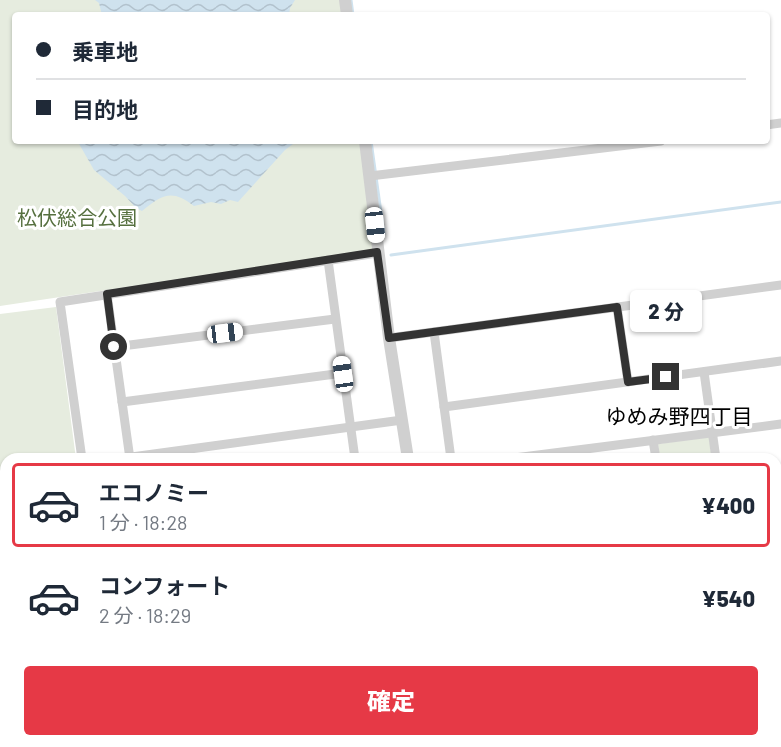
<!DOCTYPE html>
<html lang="ja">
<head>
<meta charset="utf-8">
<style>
	:root { --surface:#fff; --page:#f2f2f3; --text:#1f2937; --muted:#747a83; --line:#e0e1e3; --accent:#e63946 }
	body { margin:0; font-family:Barlow,"Noto Sans JP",sans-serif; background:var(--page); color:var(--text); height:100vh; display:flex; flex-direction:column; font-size:22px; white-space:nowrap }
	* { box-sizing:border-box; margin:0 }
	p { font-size:20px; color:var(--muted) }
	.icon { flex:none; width:33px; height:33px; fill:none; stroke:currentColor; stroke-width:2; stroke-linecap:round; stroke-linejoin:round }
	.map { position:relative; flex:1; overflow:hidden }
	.sheet { position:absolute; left:0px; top:453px; width:782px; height:294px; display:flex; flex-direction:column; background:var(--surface); border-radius:18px 18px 0 0; box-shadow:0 2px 4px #0004 }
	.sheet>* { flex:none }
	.banner { position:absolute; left:12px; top:12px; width:758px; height:132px; border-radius:6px; box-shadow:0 2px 4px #0004; display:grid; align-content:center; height:132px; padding:0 24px; background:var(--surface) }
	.end { position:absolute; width:27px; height:27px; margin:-14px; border:8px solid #333; background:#fff; box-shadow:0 0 0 3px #fff }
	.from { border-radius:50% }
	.bubble { position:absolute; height:42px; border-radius:6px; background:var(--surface); box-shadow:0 2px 4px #0004; font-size:20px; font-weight:800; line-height:42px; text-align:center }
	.car { position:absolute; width:18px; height:36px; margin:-18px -9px; border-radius:8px; box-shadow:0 0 4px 2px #0007; background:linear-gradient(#fff 24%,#345 0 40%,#fff 0 76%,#345 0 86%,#fff 0) }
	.banner b { display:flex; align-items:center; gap:21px; height:57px; font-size:22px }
	.banner b+b { border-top:2px solid var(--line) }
	.banner i { width:15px; height:15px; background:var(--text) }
	ul { padding:10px 0 0; list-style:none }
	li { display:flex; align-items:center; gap:18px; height:84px; margin:0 12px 9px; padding:0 12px; border:3px solid transparent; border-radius:6px }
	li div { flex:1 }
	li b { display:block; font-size:22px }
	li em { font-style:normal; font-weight:800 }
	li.on { border-color:var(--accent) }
	li>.icon { width:54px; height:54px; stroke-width:1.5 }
	.cta { display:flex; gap:12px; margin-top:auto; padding:12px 24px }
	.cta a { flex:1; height:69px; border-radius:6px; background:var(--accent); color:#fff; font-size:24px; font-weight:800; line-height:69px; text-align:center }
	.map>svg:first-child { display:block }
	.park { fill:#e6ecdf }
	.water { fill:url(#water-waves) }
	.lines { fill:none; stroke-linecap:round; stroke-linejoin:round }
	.stream { stroke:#cfe2ee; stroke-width:3 }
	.minor { stroke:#d0d0d0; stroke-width:9 }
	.tertiary { stroke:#d0d0d0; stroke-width:12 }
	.route { stroke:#333; stroke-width:8 }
	.labels { text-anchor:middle; stroke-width:6; stroke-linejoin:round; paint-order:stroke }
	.park-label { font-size:20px; fill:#56703f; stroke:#fff }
	.neighbourhood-label { font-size:21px; fill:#000; stroke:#fff }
</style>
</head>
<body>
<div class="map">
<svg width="781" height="747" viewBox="0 0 781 747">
	<defs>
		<pattern id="water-waves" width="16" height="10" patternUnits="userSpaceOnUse" patternTransform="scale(1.5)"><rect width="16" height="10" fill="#cfe2ee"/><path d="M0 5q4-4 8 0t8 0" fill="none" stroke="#b2c2cd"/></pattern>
	</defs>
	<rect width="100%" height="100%" fill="#fff"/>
	<g class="park">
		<polygon points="0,0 345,0 347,15 15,15 15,141 365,141 375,250 0,306"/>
		<polygon points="56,307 76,459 6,459 6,741 99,741 56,747 0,747 0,314"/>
		<polygon points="709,437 712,459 660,459 658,444"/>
	</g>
	<g class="water">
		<polygon points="95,0 295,0 290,8 289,15 102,15 99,3"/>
		<path d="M79,141H297L285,150L238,202L230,200L221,204L211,202L194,206C172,189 163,194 142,211L136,208L125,196L94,170L78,142Z"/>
	</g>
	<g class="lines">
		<g class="stream">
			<polyline points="351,0 353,15"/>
			<polyline points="371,141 384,234"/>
			<polyline points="391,255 781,202"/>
		</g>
		<g class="minor">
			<polyline points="766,125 781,123"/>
			<polyline points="370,176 661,141"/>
			<polyline points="328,260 355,459"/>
			<polyline points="107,294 130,459"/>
			<polyline points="617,307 628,382"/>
			<polyline points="434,332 451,459"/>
			<polyline points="389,338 781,285"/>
			<polyline points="114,347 335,319"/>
			<polyline points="704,372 716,459"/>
			<polyline points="122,402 343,373"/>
			<polyline points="444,407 781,361"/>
			<polyline points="653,440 656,459"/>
			<polyline points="82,459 60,302 377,253"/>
			<polyline points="117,459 402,420"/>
			<polyline points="507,459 781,424"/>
			<polyline points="776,481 781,480"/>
			<polyline points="776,544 781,544"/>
			<polyline points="776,596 781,596"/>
			<polyline points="776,700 781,699"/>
			<polyline points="283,741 284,747"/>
			<polyline points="364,741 365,747"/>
			<polyline points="497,741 497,747"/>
			<polyline points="756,741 756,747"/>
		</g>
		<g class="tertiary">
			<polyline points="345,0 347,15"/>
			<polyline points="365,141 389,338 408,459"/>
			<polyline points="776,655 781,654"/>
			<polyline points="453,741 454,747"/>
			<polyline points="105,747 149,741"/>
		</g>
	</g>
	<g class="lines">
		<polyline class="route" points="114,347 107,294 377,252 389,338 617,307 628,382 666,377"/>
	</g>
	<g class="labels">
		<g class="park-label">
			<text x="77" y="225">松伏総合公園</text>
		</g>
		<g class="neighbourhood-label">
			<text x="679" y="424">ゆめみ野四丁目</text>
		</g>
	</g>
</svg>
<i class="end from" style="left:114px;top:347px"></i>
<i class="end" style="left:666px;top:377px"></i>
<div class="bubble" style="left:630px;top:290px;width:72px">2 分</div>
<i class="car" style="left:375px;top:225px;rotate:174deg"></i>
<i class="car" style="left:225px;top:333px;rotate:83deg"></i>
<i class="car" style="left:343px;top:374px;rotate:352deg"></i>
<div class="banner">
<b><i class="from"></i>乗車地</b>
<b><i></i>目的地</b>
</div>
<section class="sheet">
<ul>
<li class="on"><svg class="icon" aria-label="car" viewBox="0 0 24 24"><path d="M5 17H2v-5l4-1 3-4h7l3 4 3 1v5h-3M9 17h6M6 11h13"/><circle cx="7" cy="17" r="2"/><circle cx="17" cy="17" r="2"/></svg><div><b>エコノミー</b><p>1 分 · 18:28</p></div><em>¥400</em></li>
<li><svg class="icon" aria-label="car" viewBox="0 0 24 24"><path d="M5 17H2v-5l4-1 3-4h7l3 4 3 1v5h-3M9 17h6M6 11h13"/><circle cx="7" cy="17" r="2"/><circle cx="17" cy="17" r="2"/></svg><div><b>コンフォート</b><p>2 分 · 18:29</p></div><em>¥540</em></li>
</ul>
<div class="cta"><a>確定</a></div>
</section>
</div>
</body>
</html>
